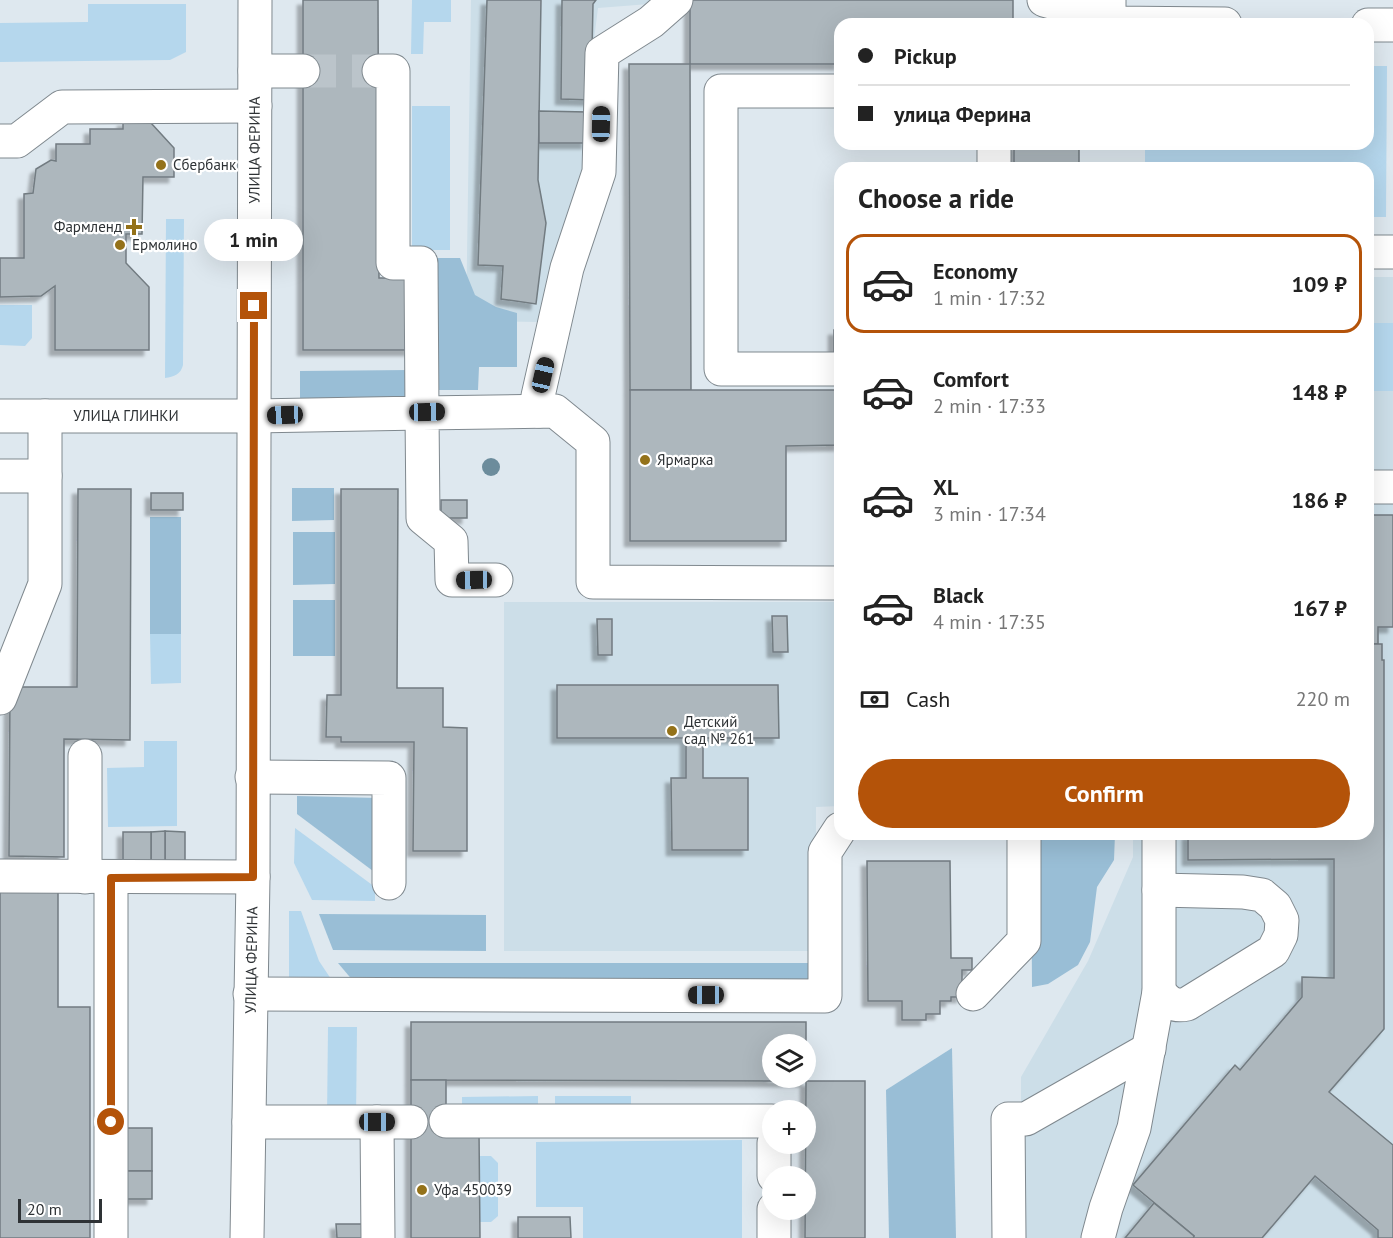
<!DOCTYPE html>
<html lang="en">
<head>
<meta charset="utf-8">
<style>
	:root { --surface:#fff; --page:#f2f2f2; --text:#222; --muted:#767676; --line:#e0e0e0; --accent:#b45309 }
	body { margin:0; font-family:"PT Sans",sans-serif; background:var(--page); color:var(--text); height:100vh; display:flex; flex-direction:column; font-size:22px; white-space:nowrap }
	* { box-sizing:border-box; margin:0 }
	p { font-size:20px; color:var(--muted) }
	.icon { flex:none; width:33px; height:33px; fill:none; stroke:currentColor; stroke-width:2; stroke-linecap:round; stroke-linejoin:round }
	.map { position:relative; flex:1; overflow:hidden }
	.side { position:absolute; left:834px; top:162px; width:540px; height:678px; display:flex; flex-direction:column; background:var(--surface); border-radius:18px; box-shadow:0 6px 24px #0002 }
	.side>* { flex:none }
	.hud { position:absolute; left:834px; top:18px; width:540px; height:132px; border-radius:18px; box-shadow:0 6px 24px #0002; display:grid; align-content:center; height:132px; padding:0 24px; background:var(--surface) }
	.fabs { position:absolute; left:762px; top:1034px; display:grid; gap:12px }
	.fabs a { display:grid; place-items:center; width:54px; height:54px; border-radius:50%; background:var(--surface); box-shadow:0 6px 24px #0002; font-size:30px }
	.scale { position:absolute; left:18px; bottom:15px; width:84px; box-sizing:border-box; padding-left:6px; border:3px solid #2e3235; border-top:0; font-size:16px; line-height:21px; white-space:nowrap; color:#2e3235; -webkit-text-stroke:4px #fff; paint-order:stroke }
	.end { position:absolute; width:27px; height:27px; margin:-14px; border:8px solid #b45309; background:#fff; box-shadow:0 0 0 3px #fff }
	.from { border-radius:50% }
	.bubble { position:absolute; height:42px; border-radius:21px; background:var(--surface); box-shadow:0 6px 24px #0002; font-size:20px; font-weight:600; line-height:42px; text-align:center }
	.car { position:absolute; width:18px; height:36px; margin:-18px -9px; border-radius:8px; box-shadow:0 0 4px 2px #0007; background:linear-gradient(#222 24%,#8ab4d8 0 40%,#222 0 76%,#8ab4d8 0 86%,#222 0) }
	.hud b { display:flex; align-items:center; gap:21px; height:57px; font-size:22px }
	.hud b+b { border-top:2px solid var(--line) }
	.hud i { width:15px; height:15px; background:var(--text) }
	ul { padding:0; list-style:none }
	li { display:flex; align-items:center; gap:18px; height:99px; margin:0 12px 9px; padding:0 12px; border:3px solid transparent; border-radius:18px }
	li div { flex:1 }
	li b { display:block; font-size:22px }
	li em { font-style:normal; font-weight:600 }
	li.active { border-color:var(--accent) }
	li>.icon { width:54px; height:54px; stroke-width:1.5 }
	h2 { padding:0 24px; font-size:27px; line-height:72px }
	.pay { display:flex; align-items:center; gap:15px; height:66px; padding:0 24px; font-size:22px }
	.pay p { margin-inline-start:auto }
	.action { display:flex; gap:12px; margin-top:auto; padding:12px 24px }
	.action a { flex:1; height:69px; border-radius:36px; background:var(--accent); color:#fff; font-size:24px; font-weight:600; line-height:69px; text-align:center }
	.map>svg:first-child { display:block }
	.built { fill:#ccdee8 }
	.green { fill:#b5d7ed }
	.forest { fill:#99bed6 }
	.building { fill:#adb7bd; stroke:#727b81; stroke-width:1.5; fill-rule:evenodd; filter:url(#shadow) }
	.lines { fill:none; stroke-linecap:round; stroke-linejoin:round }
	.minor-tunnel { stroke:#bbc4ca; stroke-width:33; stroke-dasharray:33 16; stroke-linecap:butt }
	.minor-casing { stroke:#7f888e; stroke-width:35 }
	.major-casing { stroke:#7f888e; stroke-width:35 }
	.minor { stroke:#fff; stroke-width:33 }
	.major { stroke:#fff; stroke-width:33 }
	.tree { fill:#6c8c9c }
	.route { stroke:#b45309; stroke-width:8 }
	.poi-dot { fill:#94721a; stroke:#fff; stroke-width:2 }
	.labels { text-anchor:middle; stroke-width:4.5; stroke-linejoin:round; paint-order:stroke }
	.street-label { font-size:15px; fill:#2e3235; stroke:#fff }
	.poi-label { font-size:15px; fill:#2e3235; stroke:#fff; text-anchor:start }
</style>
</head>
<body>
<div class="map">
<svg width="1393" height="1238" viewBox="0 0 1393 1238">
	<defs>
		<filter id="shadow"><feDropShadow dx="-5.5" dy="5.5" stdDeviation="1.5" flood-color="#0004"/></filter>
	</defs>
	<rect width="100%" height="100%" fill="#dee8ef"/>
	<g class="built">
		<polygon points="471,0 662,0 662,3 598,8 594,40 592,143 538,322 466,321"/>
		<polygon points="1368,277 1393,277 1393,1238 1021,1238 1021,1077 1088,961 1133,857 1133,834 1368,834"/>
		<polygon points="504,602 840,602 840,806 816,807 816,951 504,951"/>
	</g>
	<g class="green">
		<polygon points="412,0 451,0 451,22 424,22 423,54 411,54"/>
		<polygon points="88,4 186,4 186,52 170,60 0,62 0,23 88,22"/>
		<polygon points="1368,66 1387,66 1386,217 1368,217 1368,168 1145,168 1145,144 1368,144"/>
		<rect x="412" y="106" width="38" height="144"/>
		<path d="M166,219H184L183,365C181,374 174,377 165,378Z"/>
		<polygon points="0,305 32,305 32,338 25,346 0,345"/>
		<rect x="1368" y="323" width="25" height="68"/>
		<polygon points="150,634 181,634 181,683 151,684"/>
		<polygon points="144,741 177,741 177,826 108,827 107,768 144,767"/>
		<polygon points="295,828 375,887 375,901 312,900 294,863"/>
		<polygon points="289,911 301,911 319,961 337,988 289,988"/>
		<polygon points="328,1027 357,1027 356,1119 327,1118"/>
		<polygon points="538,1096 538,1112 462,1112 462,1097"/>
		<rect x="555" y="1096" width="76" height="15"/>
		<polygon points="742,1140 742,1238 583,1238 583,1207 536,1207 536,1142"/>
		<polygon points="479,1156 491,1156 498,1163 498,1216 491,1222 479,1222"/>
	</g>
	<g class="forest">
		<polygon points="431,258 460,258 475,295 496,307 517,313 517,367 479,367 478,390 432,390"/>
		<polygon points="410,370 411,403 300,404 300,371"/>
		<polygon points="292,488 334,488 334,520 292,521"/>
		<rect x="150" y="517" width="31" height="117"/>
		<polygon points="293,532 335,532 335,584 293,585"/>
		<rect x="293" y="600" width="42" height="56"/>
		<polygon points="297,796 379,798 377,874 297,814"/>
		<polygon points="1031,834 1115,834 1114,860 1097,887 1090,942 1078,965 1048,984 1032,987"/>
		<polygon points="319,914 486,915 486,951 333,950"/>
		<polygon points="338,963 812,963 812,981 354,982"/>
		<polygon points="952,1048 956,1238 889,1238 886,1090"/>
	</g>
	<g class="building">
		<polygon points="303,0 378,0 379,278 411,278 411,350 303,350"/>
		<polygon points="487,0 541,0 538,180 546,223 536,304 501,299 503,266 478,265"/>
		<polygon points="562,0 596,0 593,4 591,100 561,99"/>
		<polygon points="690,0 1013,0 1013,24 840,24 840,64 690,64"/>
		<polygon points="629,64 690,64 691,390 630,390"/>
		<polygon points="539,111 587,112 587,143 539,143"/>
		<polygon points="123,121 151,123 174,148 174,177 143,177 142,234 126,234 126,263 149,287 149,350 55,350 55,286 41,296 0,297 0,258 24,258 24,194 33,193 36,169 51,160 56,161 56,144 90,144 90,129 123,129"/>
		<rect x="1014" y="144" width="65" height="24"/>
		<rect x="834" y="330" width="6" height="24"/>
		<polygon points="630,390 840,390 840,445 786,446 786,541 630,541"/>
		<polygon points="78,489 131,489 130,740 64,739 64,857 9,856 10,687 77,687"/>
		<polygon points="341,489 398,489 397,688 443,688 443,727 467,728 467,851 413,851 414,742 341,742 341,737 326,737 327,695 341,695"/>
		<rect x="151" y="493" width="32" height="17"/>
		<rect x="441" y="500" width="26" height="18"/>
		<polygon points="1368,515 1393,515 1393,627 1378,627 1378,644 1368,644"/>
		<polygon points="772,616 787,616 788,652 773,652"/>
		<polygon points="597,619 612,619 612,655 598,655"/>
		<polygon points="1368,644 1382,644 1382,660 1384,660 1384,1029 1329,1092 1393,1145 1393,1238 1378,1238 1378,1230 1315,1176 1262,1238 1193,1238 1194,1236 1133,1185 1235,1065 1240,1070 1302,997 1302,977 1334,978 1334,859 1188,860 1188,834 1368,834"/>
		<polygon points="557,685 778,685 779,738 703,738 703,778 748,778 748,850 672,850 671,778 686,778 686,738 557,738"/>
		<polygon points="165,831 185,832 185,862 165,862"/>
		<polygon points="165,831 165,862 151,862 151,832"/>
		<rect x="123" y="832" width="28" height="30"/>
		<polygon points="867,861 950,861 951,958 972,958 972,970 962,970 962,997 951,997 951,1001 940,1001 940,1014 926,1014 926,1020 902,1020 902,1001 868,1001"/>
		<polygon points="0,888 58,888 58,1007 90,1007 90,1238 0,1238"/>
		<path d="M411,1022H806V1081L411,1080ZM772,1044H806V1077H772Z"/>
		<polygon points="411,1080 446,1080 446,1121 479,1131 480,1238 411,1238"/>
		<polygon points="806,1081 865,1081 865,1238 805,1238"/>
		<rect x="121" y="1128" width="31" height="43"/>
		<rect x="121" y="1171" width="31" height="28"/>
		<polygon points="1154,1203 1194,1236 1193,1238 1125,1238"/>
		<polygon points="518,1217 570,1217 571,1238 518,1238"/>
		<polygon points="336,1224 362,1224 362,1238 337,1238"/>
	</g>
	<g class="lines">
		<polyline class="minor-tunnel" points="303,71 379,71"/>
		<g class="minor-casing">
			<g id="minor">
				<polyline points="1044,0 1092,13 1109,23"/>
				<polyline points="1109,0 1109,23 1225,24"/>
				<polyline points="1368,25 1393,25"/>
				<polyline points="255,71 303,71"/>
				<polyline points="840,91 721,91 721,369 840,369"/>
				<polyline points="0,141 17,141 62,107 255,106"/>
				<polyline points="994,168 994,144"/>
				<polyline points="1368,252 1393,252"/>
				<polyline points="539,411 538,396 567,268 599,172 602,53 651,22 676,0"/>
				<path id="s1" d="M0,416H253L422,413L421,263H393V71H379"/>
				<polyline points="0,476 45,476"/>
				<polyline points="1368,487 1393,487"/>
				<polyline points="496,580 452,580 451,541 423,518 422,413 555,411 593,442 593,582 840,583"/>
				<polyline points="0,698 45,584 45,416"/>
				<polyline points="252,777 389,778 389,883"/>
				<polyline points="0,876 253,877"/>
				<polyline points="85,877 85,756"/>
				<path d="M1159,890L1243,892L1262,895L1275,906L1282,920L1281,935L1273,951L1187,1004C1173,1007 1168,1002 1159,992"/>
				<polyline points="250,994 825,996 825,852 840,829"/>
				<polyline points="973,994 1024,941 1024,834"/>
				<polyline points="446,1121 772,1121"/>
				<polyline points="249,1122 411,1122"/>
				<polyline points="377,1122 378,1238"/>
				<polyline points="774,1143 774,1176"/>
				<polyline points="774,1209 774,1238"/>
				<polyline points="111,1238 111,878"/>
				<polyline points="1009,1238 1008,1119 1026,1119 1149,1049"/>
				<polyline points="1098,1238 1106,1208 1134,1128 1159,992 1159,834"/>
			</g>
		</g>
		<g class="major-casing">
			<g id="major">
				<path id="s2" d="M247,1238L253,877L255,0"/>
			</g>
		</g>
		<use href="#minor" class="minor"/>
		<use href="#major" class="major"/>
	</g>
	<circle class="tree" cx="491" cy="467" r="9"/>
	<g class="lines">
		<polyline class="route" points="111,1122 111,878 253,877 254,306"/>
	</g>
	<g class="poi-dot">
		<circle cx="161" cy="165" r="6"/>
		<path d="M131 218h6v6h6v6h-6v6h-6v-6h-6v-6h6z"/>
		<circle cx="120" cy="245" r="6"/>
		<circle cx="645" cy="460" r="6"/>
		<circle cx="672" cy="731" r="6"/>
		<circle cx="422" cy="1190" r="6"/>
	</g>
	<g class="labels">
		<g class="street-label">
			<text dy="5" stroke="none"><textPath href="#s2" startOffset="1088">УЛИЦА ФЕРИНА</textPath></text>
			<text dy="5" stroke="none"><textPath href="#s1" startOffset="126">УЛИЦА ГЛИНКИ</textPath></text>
			<text dy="5" stroke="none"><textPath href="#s2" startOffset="278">УЛИЦА ФЕРИНА</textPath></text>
		</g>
		<g class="poi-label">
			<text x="173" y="170">Сбербанк</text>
			<text x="122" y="232" text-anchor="end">Фармленд</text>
			<text x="132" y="250">Ермолино</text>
			<text x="657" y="465">Ярмарка</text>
			<text x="684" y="727">Детский<tspan x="684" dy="17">сад № 261</tspan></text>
			<text x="434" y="1195">Уфа 450039</text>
		</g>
	</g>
</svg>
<div class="fabs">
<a><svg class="icon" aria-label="layers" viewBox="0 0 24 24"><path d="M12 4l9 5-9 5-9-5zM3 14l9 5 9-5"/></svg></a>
<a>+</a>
<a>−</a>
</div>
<div class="scale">20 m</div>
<i class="end from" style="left:111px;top:1122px"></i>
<i class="end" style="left:254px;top:306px"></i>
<div class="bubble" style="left:204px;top:219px;width:99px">1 min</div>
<i class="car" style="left:601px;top:124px;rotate:1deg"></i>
<i class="car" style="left:543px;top:375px;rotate:13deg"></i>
<i class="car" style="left:427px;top:412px;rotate:89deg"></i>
<i class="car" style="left:285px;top:415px;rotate:268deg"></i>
<i class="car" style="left:474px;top:580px;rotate:269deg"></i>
<i class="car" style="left:706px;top:995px;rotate:270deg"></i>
<i class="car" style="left:377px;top:1122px;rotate:90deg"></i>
<div class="hud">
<b><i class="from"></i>Pickup</b>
<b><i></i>улица Ферина</b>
</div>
<section class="side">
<h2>Choose a ride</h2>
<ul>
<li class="active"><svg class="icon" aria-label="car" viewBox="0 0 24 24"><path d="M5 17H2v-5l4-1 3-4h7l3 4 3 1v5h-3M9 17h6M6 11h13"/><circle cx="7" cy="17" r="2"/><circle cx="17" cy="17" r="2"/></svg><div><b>Economy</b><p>1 min · 17:32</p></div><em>109 ₽</em></li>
<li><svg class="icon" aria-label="car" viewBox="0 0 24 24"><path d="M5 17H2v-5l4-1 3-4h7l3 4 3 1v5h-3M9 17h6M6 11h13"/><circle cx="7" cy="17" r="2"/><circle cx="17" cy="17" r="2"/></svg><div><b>Comfort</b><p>2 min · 17:33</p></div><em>148 ₽</em></li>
<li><svg class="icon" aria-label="car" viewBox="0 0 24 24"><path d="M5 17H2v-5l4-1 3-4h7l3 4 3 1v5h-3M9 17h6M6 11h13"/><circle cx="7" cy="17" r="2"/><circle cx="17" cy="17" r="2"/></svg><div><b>XL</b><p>3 min · 17:34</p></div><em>186 ₽</em></li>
<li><svg class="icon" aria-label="car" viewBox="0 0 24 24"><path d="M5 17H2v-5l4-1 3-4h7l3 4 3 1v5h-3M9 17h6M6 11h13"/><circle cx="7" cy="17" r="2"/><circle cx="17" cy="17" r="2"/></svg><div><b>Black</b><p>4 min · 17:35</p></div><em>167 ₽</em></li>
</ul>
<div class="pay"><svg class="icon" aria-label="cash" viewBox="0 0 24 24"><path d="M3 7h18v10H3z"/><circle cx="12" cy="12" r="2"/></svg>Cash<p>220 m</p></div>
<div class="action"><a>Confirm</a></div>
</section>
</div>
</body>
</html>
